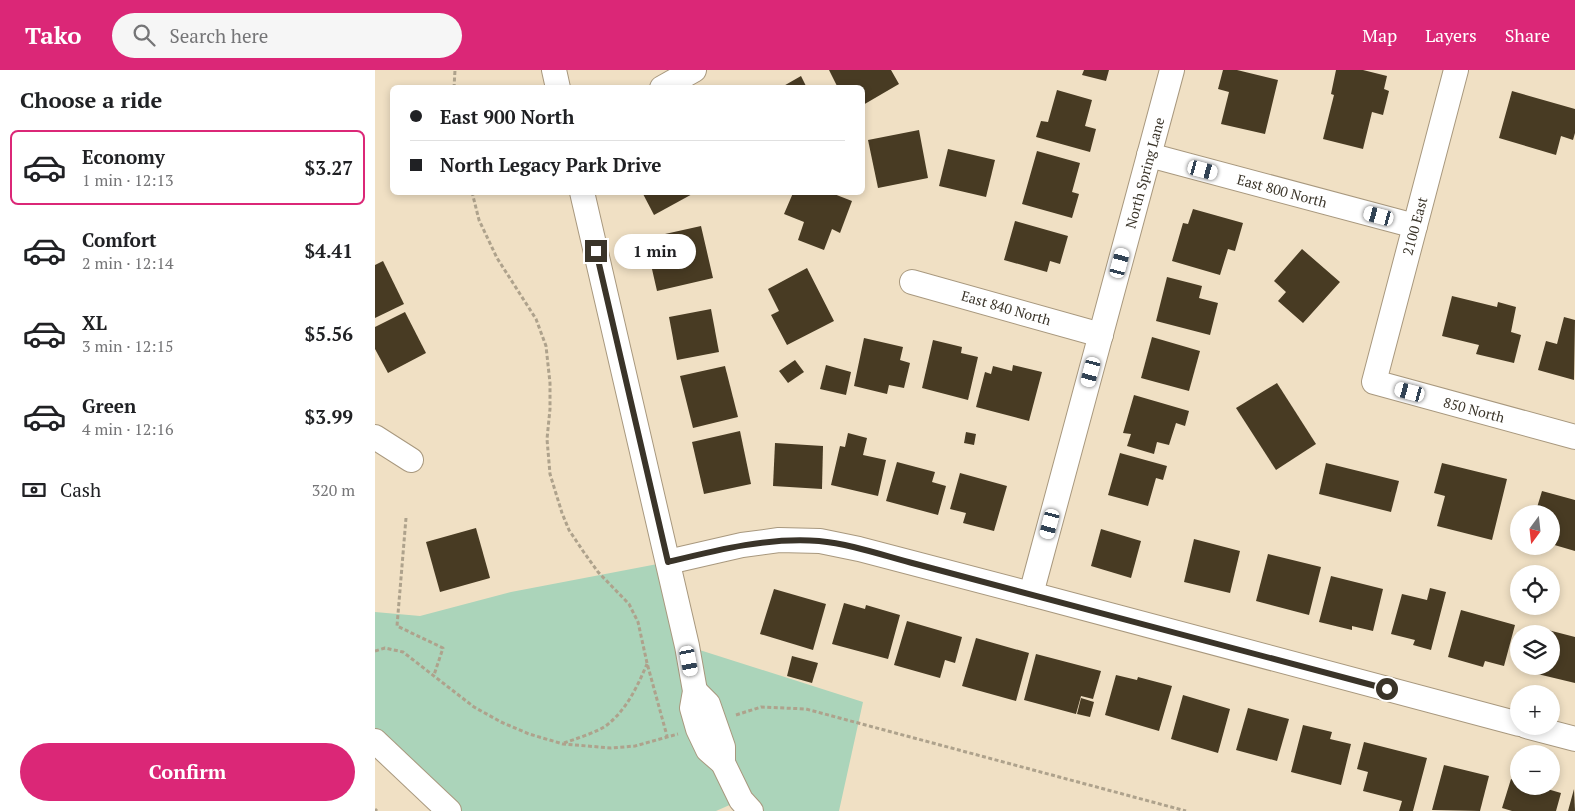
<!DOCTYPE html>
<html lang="en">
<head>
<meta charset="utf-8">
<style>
	:root { --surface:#fff; --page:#f6f6f6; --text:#202124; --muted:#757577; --line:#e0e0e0; --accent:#db2777 }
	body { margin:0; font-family:"PT Serif",serif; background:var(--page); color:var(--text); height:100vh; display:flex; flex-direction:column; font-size:19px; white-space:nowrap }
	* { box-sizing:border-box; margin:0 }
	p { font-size:16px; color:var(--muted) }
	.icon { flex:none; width:28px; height:28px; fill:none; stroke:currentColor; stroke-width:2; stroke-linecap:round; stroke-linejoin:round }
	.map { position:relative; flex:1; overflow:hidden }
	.side { display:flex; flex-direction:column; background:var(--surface); width:375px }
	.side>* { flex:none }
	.top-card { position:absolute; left:15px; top:15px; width:475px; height:110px; border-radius:8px; box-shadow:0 2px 8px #0003; display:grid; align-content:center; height:110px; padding:0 20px; background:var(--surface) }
	.needle { width:32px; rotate:195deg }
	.controls { position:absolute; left:1135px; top:435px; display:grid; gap:10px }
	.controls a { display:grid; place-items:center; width:50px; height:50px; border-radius:50%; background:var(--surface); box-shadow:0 2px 8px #0003; font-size:25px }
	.end { position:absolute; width:22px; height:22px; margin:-11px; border:6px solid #3a3429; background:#fff; box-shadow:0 0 0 2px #fff }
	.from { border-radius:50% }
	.bubble { position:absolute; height:35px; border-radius:18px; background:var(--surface); box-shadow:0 2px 8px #0003; font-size:16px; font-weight:800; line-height:35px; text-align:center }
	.car { position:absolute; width:15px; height:30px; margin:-15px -8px; border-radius:6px; box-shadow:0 0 4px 1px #0007; background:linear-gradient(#fff 24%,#345 0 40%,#fff 0 76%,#345 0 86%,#fff 0) }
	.top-card b { display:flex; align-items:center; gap:18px; height:48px; font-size:19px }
	.top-card b+b { border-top:1px solid var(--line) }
	.top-card i { width:12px; height:12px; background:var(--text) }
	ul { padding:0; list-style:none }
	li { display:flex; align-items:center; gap:15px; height:75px; margin:0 10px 8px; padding:0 10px; border:2px solid transparent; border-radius:8px }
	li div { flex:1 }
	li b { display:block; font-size:19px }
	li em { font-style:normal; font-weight:800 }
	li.on { border-color:var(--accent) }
	li>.icon { width:45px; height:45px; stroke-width:1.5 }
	h2 { padding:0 20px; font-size:22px; line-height:60px }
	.pay { display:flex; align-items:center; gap:12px; height:55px; padding:0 20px; font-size:19px }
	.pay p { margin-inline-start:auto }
	.action { display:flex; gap:10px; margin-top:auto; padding:10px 20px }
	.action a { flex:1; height:58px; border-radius:30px; background:var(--accent); color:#fff; font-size:20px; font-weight:800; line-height:58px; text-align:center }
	header { display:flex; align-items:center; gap:30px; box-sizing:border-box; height:70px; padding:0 25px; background:var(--accent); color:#fff }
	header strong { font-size:24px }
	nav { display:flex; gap:28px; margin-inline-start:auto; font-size:18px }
	.search { width:350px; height:45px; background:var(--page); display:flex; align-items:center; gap:12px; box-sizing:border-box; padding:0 18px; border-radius:28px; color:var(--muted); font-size:19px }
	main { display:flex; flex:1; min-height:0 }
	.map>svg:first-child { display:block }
	.green { fill:#abd4ba }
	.building { fill:#483b23 }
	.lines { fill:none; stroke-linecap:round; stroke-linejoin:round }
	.minor-casing { stroke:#a8987e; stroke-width:26 }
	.path { stroke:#aea28c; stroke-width:3; stroke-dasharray:4 2.5; stroke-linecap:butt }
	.minor { stroke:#fff; stroke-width:24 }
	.route { stroke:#3a3429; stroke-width:6 }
	.labels { text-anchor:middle; stroke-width:5; stroke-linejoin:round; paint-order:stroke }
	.street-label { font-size:14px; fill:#3a3429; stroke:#fff }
</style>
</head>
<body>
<header>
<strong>Tako</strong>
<div class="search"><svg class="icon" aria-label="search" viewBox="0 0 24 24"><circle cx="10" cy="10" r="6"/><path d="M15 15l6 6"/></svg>Search here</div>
<nav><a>Map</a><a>Layers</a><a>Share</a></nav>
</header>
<main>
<section class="side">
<h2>Choose a ride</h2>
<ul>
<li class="on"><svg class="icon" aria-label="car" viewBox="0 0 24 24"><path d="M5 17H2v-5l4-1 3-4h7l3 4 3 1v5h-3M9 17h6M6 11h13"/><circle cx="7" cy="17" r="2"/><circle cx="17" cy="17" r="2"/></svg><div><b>Economy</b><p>1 min · 12:13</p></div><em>$3.27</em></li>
<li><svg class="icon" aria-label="car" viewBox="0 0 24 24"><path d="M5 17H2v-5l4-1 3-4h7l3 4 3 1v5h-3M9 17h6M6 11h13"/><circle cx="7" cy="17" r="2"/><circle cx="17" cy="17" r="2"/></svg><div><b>Comfort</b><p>2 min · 12:14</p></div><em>$4.41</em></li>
<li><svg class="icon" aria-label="car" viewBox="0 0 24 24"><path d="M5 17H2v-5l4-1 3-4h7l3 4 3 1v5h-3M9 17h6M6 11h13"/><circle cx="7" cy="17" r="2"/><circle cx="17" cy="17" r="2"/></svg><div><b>XL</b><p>3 min · 12:15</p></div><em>$5.56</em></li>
<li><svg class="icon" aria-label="car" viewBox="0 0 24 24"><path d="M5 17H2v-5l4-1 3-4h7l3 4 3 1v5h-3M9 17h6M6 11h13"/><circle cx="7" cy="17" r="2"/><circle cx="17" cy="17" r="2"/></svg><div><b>Green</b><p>4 min · 12:16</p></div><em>$3.99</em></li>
</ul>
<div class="pay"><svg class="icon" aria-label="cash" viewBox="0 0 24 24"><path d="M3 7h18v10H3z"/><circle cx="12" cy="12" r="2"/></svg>Cash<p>320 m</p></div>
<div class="action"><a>Confirm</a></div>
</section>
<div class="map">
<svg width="1200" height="741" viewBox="0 0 1200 741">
	<rect width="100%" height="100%" fill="#f0e0c4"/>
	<polygon class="green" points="293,492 312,576 488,632 464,741 378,741 366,730 341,741 74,741 0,671 0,542 45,546 136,522"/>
	<g class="building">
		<polygon points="454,0 516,0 524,14 488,35 488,18 463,18"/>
		<polygon points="709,0 734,0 731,11 707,5"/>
		<polygon points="848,0 862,0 903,10 890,64 846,54 854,22 843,19"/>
		<polygon points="961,0 988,0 1012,6 1009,19 1014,21 1008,45 997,42 988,79 948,69 959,25 956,24"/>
		<polygon points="426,6 432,18 405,18"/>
		<polygon points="682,20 717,30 710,56 721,59 715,82 661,67 666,51 673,52"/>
		<polygon points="1137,21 1200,39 1200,63 1198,70 1186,66 1181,85 1124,68"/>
		<polygon points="544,60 553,108 503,118 493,70"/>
		<polygon points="573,79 620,90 611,127 564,116"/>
		<polygon points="662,81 705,93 697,122 704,124 697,148 647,134"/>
		<polygon points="267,122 321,122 279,145"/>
		<polygon points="426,122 454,122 477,131 465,163 457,159 449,180 423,170 429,152 409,144 418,123 425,125"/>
		<polygon points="818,139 868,153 860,181 853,179 845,205 797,191 808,153 813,154"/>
		<polygon points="640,151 693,166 685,194 675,191 672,202 629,190"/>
		<polygon points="326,156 338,208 282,221 274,186 285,183 281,166"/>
		<polygon points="927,179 965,212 928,253 903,231 911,222 899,211"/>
		<polygon points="8,191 29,234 0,248 0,195"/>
		<polygon points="432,198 459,251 412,275 396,245 404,241 393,219"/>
		<polygon points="792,207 827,216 824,228 843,233 835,265 781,251"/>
		<polygon points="1077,226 1122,237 1123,232 1141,237 1136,262 1146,265 1139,293 1101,284 1104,275 1067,266"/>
		<polygon points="336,239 344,282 302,290 294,247"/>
		<polygon points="30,242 51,283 13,303 0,279 0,257"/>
		<polygon points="1189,247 1200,250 1199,310 1163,300 1171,271 1182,274"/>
		<polygon points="777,267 825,281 814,321 766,308"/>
		<polygon points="489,268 528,277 525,290 535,293 529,318 514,315 512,324 479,316"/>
		<polygon points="558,270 587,277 586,283 603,287 593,330 547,318"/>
		<polygon points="420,290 429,302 413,313 404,301"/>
		<polygon points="451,295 476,302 471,325 445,319"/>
		<polygon points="638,295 667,302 654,351 601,337 610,302 616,304 618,296 637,301"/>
		<polygon points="350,296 363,347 318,358 305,306"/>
		<polygon points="902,313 941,374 901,400 861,338"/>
		<polygon points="759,325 814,341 810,356 801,353 794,375 782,372 779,384 752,376 756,364 748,363"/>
		<polygon points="365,361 376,414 329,424 317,372"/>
		<polygon points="591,362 601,364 599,375 589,373"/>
		<polygon points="473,363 492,368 488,385 511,390 503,426 456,415 465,376 470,377"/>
		<polygon points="400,373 448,376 447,419 398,416"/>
		<polygon points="745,383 792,396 788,410 781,408 773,436 733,425"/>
		<polygon points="522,392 560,402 557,412 571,416 563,445 511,431"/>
		<polygon points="951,393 1024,411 1016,442 944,424"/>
		<polygon points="1067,393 1132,409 1117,470 1062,456 1070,426 1059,423"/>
		<polygon points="585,403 632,416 619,461 588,453 591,443 575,439"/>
		<polygon points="1167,421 1200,430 1200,481 1176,474 1176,444 1160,444"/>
		<polygon points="101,458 115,508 65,522 51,472"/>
		<polygon points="726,459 766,471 756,508 716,496"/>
		<polygon points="819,469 865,481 855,523 809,512"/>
		<polygon points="893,484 946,497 934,545 881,531"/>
		<polygon points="956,506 1008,519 998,561 977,556 977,560 944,552"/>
		<polygon points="1055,518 1071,522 1056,580 1038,575 1040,570 1016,564 1027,524 1052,530"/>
		<polygon points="399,519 451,534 438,580 385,564"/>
		<polygon points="469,533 490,539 491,535 525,545 513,589 457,574"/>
		<polygon points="1086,540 1140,555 1129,596 1110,591 1108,597 1073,587"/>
		<polygon points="532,551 587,567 580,593 570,590 565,608 519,595"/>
		<polygon points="1173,560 1200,567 1200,613 1150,601 1151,596 1176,596 1176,564 1172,564"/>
		<polygon points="601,568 654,583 641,631 587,616"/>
		<polygon points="661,584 726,601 718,629 706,626 701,644 649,630"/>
		<polygon points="417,586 443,593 437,613 412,606"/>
		<polygon points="741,605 762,610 763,607 797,616 784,661 730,645"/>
		<polygon points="808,625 855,639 843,683 796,669"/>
		<polygon points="706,628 719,632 715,647 702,644"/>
		<polygon points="873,638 914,649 902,691 861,680"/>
		<polygon points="928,655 957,662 955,669 976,674 966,715 916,702"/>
		<polygon points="989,672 1052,688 1038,741 1024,741 1027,731 988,721 993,702 982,699"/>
		<polygon points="1069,695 1114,706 1105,741 1057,740"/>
		<polygon points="1136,709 1144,711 1144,716 1162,716 1186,723 1181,741 1137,741 1127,738"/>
		<polygon points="1199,719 1200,741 1193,741"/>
	</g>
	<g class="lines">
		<g class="minor-casing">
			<g id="minor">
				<polyline points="179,0 183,18"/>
				<polyline points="1081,0 999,312 1200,367"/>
				<polyline points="287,18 319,0"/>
				<polyline points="774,85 1040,156"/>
				<polyline points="207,122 312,576 320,621 317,638 323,659 333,680 348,693 366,730 376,741"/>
				<polyline points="537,212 726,265"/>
				<polyline points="0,367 36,390"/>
				<polyline points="293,492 367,475 404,470 445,471 484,479 656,524 1144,654"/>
				<polyline points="656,524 797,0"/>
				<polyline points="320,621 333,634 348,677 348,693"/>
				<polyline points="1151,656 1200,669"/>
				<polyline points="0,671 74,741"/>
			</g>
		</g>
		<g class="path">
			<polyline points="79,18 80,0"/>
			<polyline points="97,122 104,150 122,188 161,249 171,276 175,313 175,339 172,369 175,404 187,443 194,460 208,481 223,502 254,534 263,552 272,593 292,666"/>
			<polyline points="31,448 22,556 68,578 59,605"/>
			<polyline points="0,581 10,578 28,582 99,637 126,652 154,664 188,674 236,678 260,676 303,664"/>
			<polyline points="361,645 386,637 431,639 811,741"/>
			<path d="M189,673C200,669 223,662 232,655C252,639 262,617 272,594"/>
			<polyline points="0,739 2,741"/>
		</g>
		<use href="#minor" class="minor"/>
	</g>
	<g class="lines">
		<path class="route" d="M221,181L293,492C342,480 393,467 444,471C476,474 510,486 541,494L1012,619"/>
	</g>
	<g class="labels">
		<g class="street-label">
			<text transform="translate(770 103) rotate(-75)" y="5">North Spring Lane</text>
			<text transform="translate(907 121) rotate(15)" y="5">East 800 North</text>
			<text transform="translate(1040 156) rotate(-75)" y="5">2100 East</text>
			<text transform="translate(631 238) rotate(16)" y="5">East 840 North</text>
			<text transform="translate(1099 340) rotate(15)" y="5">850 North</text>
		</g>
	</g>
</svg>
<div class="controls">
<a><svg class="needle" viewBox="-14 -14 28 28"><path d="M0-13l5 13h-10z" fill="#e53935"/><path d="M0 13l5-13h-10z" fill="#757577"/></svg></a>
<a><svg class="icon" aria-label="locate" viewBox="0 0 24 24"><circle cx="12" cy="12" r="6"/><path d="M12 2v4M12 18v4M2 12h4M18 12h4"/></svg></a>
<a><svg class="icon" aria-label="layers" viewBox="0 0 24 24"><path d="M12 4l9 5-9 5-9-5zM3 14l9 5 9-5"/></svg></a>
<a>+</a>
<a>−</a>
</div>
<i class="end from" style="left:1012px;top:619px"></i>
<i class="end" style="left:221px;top:181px"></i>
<div class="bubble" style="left:239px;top:164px;width:82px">1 min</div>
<i class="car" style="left:828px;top:100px;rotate:105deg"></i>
<i class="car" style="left:1004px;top:146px;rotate:285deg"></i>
<i class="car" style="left:745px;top:193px;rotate:15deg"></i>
<i class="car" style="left:716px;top:302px;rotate:195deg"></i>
<i class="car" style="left:1035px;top:322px;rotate:285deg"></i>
<i class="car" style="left:675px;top:454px;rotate:195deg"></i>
<i class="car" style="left:314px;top:591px;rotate:169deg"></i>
<div class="top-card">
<b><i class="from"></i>East 900 North</b>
<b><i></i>North Legacy Park Drive</b>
</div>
</div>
</main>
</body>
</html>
